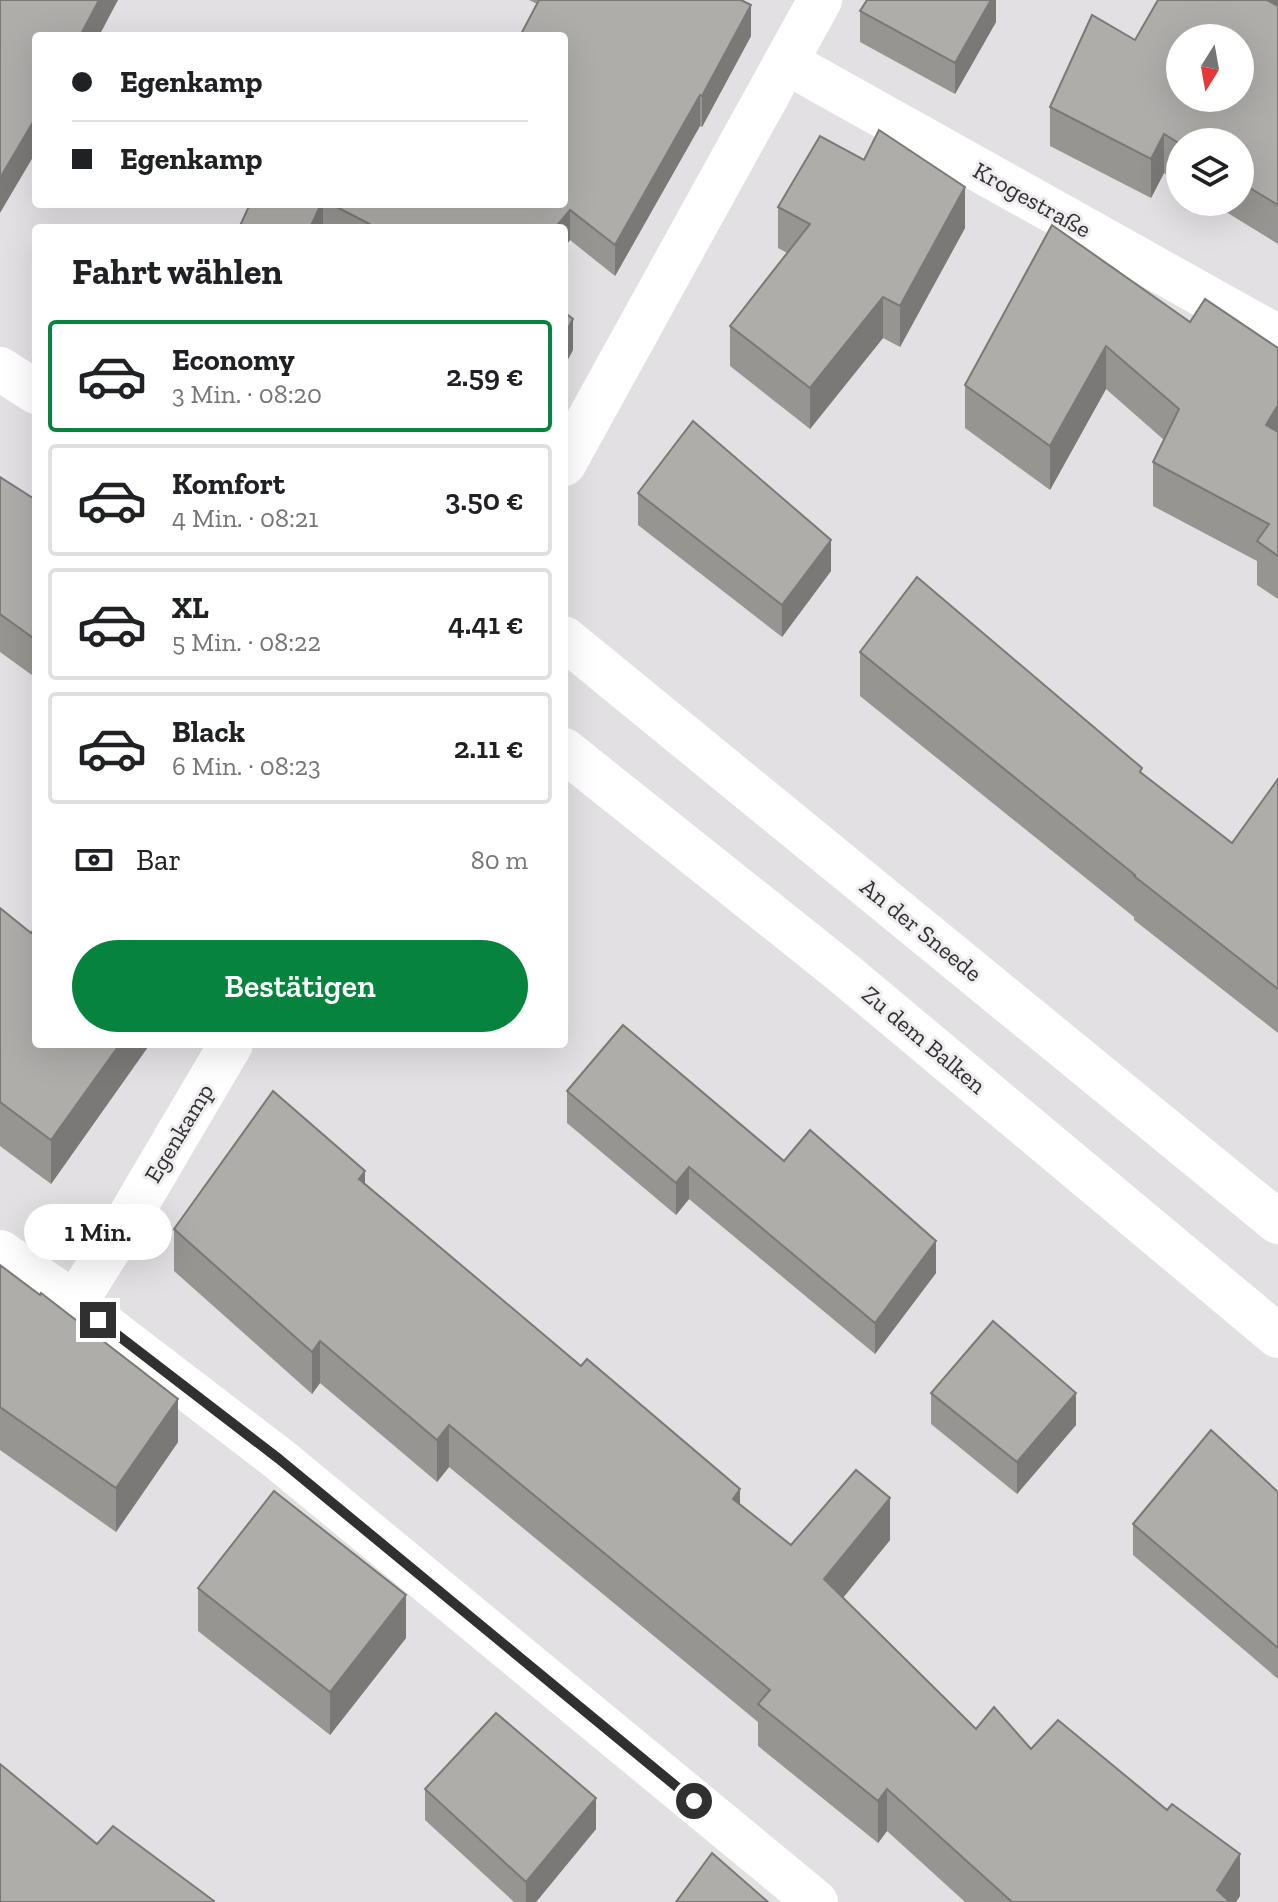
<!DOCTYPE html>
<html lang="de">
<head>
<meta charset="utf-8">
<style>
	:root { --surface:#fff; --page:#f6f6f6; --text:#202124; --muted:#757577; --line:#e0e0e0; --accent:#06843e }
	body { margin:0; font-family:"Zilla Slab",serif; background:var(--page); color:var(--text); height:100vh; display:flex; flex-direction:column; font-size:30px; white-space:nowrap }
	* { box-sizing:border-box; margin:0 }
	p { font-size:26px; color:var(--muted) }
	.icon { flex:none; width:44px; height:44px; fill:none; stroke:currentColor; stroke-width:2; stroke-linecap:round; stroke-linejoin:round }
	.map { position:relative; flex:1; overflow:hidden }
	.side { position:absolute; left:32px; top:224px; width:536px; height:824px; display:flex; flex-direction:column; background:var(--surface); border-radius:8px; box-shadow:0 8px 32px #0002 }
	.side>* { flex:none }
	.guide { position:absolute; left:32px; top:32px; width:536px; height:176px; border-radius:8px; box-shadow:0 8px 32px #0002; display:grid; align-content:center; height:176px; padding:0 40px; background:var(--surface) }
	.needle { width:52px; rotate:191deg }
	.tools { position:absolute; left:1166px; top:24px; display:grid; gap:16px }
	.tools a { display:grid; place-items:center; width:88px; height:88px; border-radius:50%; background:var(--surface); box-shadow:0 8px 32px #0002; font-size:40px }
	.end { position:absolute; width:36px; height:36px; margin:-18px; border:10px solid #313031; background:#fff; box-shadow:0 0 0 4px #fff }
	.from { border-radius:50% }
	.bubble { position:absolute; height:56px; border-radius:28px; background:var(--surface); box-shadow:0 8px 32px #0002; font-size:26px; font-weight:600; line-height:56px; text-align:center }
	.guide b { display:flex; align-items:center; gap:28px; height:76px; font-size:30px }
	.guide b+b { border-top:2px solid var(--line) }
	.guide i { width:20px; height:20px; background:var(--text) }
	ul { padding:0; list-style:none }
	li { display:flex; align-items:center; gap:24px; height:112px; margin:0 16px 12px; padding:0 24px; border:4px solid var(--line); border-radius:8px }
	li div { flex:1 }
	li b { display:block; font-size:30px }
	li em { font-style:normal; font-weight:600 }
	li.active { border-color:var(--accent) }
	li>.icon { width:72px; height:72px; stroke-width:1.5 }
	h2 { padding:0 40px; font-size:36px; line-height:96px }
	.pay { display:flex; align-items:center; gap:20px; height:88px; padding:0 40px; font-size:30px }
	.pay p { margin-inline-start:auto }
	.button { display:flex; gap:16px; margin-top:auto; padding:16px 40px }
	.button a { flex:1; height:92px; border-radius:48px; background:var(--accent); color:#fff; font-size:32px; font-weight:600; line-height:92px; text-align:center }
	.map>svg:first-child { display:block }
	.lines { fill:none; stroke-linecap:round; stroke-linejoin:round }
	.minor { stroke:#fff; stroke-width:44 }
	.wall { fill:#969592 }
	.shaded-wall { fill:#7a7977 }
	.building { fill:#afadaa; stroke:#7a7977; stroke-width:2; fill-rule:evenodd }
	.route { stroke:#313031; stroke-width:10 }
	.labels { text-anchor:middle; stroke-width:6; stroke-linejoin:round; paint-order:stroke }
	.street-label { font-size:24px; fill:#313031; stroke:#f0edf0 }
</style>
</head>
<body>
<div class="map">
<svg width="1278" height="1902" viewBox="0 0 1278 1902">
	<rect width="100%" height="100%" fill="#e3e0e3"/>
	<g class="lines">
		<g class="minor">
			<polyline points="786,62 1278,337"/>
			<polyline points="0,369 36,392"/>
			<polyline points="564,464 820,0"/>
			<polyline points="564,638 1278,1222"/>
			<polyline points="564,750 841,971 1278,1336"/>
			<polyline points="0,1252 75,1303 279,1459 816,1902"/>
			<polyline points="75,1303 128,1219 231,1044"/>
		</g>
	</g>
	<g class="wall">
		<polygon points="529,0 741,0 751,36 702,127 700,126 615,276 570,240 564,248 564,228 239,228 250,204 564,204 537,4"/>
		<polygon points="996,0 996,22 955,94 860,42 860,11"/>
		<polygon points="1278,0 1278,244 1210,202 1240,202 1240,142 1180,142 1180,183 1164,173 1151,198 1050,146 1050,107 1135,40"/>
		<polygon points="778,207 965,228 900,347 883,338 810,429 730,366 730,326 787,253 778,248"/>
		<polygon points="1190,322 1278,348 1278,599 1257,585 1257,561 1153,506 1153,462 1164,440 1106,389 1050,490 965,428 965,385"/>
		<polygon points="0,477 36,500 36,678 0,652"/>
		<polygon points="638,493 831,571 782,637 638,525"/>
		<polygon points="860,652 1142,774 1232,843 1278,779 1278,1033 1134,920 1134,917 860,696"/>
		<polygon points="0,908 31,933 150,1044 51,1184 0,1146"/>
		<polygon points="567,1091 784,1161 936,1273 875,1354 689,1199 676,1215 567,1123"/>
		<polygon points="365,1184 740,1504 791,1545 890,1540 843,1598 976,1729 1031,1749 1240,1896 1236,1902 965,1902 887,1831 878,1843 758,1746 758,1722 449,1467 437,1482 320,1383 312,1394 174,1271 174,1229"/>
		<polygon points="0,1265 178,1442 116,1532 0,1450"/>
		<polygon points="931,1393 1076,1425 1017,1494 931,1424"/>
		<polygon points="1278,1492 1278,1679 1133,1555 1133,1524"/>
		<polygon points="198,1588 406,1638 330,1735 198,1631"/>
		<polygon points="425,1789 596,1829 536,1902 514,1902 425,1820"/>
	</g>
	<g class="shaded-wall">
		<polygon points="99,0 118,0 99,36 80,36"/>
		<polygon points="991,0 996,0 996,22 955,94 955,63"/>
		<polygon points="1262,0 1278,0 1278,9"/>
		<polygon points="751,5 751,36 702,127 702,96"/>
		<polygon points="700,95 700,126 615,276 615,245"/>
		<polygon points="36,117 36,152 0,213 0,178"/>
		<polygon points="1164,134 1164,173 1151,198 1151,159"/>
		<polygon points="965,187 965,228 900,347 900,306"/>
		<polygon points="321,204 323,204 323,228 310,228"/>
		<polygon points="570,210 570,240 564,248 564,228 555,228"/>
		<polygon points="883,297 883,338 810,429 810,388"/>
		<polygon points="573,319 573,350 564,367 564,336"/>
		<polygon points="1106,346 1106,389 1050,490 1050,446"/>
		<polygon points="1278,405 1278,448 1266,425"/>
		<polygon points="831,540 831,571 782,637 782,605"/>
		<polygon points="120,1044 150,1044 51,1184 51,1140"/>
		<polygon points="689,1167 689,1199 676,1215 676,1183"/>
		<polygon points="365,1171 365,1213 359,1179"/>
		<polygon points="936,1241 936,1273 875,1354 875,1323"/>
		<polygon points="320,1341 320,1383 312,1394 312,1352"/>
		<polygon points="1076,1393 1076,1425 1017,1494 1017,1462"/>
		<polygon points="178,1399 178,1442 116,1532 116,1488"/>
		<polygon points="449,1425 449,1467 437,1482 437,1440"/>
		<polygon points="740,1489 740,1532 733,1499"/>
		<polygon points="890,1498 890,1540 824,1621 824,1579"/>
		<polygon points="406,1595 406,1638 330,1735 330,1692"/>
		<polygon points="887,1789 887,1831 878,1843 878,1801"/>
		<polygon points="596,1798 596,1829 536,1902 526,1902 526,1882"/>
		<polygon points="1240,1854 1240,1896 1236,1902 1217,1902 1217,1890"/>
	</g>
	<g class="building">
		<polygon points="0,0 99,0 80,36 36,36 36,117 0,178"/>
		<polygon points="539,0 741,0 751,5 702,96 700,95 615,245 570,210 555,228 377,228 331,204 564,204 564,36 520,36"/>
		<polygon points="867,0 991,0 955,63 860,11"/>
		<path d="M1158,0H1267L1278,6V205L1240,182V142H1180V144L1164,134L1151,159L1050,107L1092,15L1135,40ZM1180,38H1240V98H1180Z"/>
		<polygon points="879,130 965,187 900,306 883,297 810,388 730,326 810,224 778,207 820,136 864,160"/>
		<polygon points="250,204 321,204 310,228 239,228"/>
		<polygon points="1052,225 1190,322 1205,299 1278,348 1278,405 1266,425 1278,432 1278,556 1257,541 1269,524 1153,462 1179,409 1106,346 1050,446 965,385"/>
		<polygon points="564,312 573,319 564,336"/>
		<polygon points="693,421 831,540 782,605 638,493"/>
		<polygon points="0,477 36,500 36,640 0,614"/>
		<polygon points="917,577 1142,768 1140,772 1232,843 1278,779 1278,989 1134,876 1135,875 860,652"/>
		<polygon points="0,908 31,933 36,926 36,1044 120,1044 51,1140 0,1102"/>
		<polygon points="623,1025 784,1161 810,1130 936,1241 875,1323 689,1167 676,1183 567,1091"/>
		<polygon points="273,1091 365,1171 359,1179 581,1366 587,1359 740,1489 733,1499 791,1545 856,1470 890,1498 824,1579 976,1729 994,1707 1031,1749 1058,1720 1167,1810 1172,1804 1240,1854 1217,1890 1230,1902 1012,1902 887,1789 878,1801 758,1704 770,1690 449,1425 437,1440 320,1341 312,1352 174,1229"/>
		<polygon points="0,1265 40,1295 41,1293 178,1399 116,1488 0,1407"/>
		<polygon points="993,1321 1076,1393 1017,1462 931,1393"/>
		<polygon points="1211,1430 1278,1492 1278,1648 1133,1524"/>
		<polygon points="274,1491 406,1595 330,1692 198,1588"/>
		<polygon points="496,1713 596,1798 526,1882 425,1789"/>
		<polygon points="0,1764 97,1844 113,1826 214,1901 213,1902 0,1902"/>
		<polygon points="712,1853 768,1902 676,1902"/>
	</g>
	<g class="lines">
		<polyline class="route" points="98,1320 279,1459 694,1801"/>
	</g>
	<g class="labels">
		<g class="street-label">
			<text transform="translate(1032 200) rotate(29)" y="8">Krogestraße</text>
			<text transform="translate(921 930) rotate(39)" y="8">An der Sneede</text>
			<text transform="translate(924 1040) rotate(40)" y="8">Zu dem Balken</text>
			<text transform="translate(179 1133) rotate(-59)" y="8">Egenkamp</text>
		</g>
	</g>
</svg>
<div class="tools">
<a><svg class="needle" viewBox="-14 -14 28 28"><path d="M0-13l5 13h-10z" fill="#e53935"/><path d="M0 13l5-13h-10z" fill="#757577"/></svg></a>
<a><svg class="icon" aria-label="layers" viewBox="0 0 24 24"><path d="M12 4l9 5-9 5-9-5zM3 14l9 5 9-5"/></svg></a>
</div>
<i class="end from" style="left:694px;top:1801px"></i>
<i class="end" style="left:98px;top:1320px"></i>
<div class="bubble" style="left:24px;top:1204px;width:148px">1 Min.</div>
<div class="guide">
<b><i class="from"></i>Egenkamp</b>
<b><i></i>Egenkamp</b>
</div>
<section class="side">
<h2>Fahrt wählen</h2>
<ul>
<li class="active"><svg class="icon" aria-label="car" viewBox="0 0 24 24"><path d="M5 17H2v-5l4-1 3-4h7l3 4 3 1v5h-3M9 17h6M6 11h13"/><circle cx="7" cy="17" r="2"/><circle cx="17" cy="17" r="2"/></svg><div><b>Economy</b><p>3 Min. · 08:20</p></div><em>2.59 €</em></li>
<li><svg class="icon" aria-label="car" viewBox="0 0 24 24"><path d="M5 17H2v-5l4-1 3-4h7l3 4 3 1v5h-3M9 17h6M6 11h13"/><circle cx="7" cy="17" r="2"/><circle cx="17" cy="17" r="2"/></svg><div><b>Komfort</b><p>4 Min. · 08:21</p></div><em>3.50 €</em></li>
<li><svg class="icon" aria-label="car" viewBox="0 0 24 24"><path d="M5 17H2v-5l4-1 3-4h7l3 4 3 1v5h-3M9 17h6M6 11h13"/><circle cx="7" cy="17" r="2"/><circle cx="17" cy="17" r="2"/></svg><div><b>XL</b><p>5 Min. · 08:22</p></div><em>4.41 €</em></li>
<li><svg class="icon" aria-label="car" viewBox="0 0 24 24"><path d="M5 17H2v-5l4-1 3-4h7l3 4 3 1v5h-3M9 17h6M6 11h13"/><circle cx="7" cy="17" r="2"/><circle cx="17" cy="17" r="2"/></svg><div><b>Black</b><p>6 Min. · 08:23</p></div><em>2.11 €</em></li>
</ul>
<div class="pay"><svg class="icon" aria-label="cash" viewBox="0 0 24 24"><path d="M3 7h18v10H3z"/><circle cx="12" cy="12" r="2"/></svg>Bar<p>80 m</p></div>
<div class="button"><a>Bestätigen</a></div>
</section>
</div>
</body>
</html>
